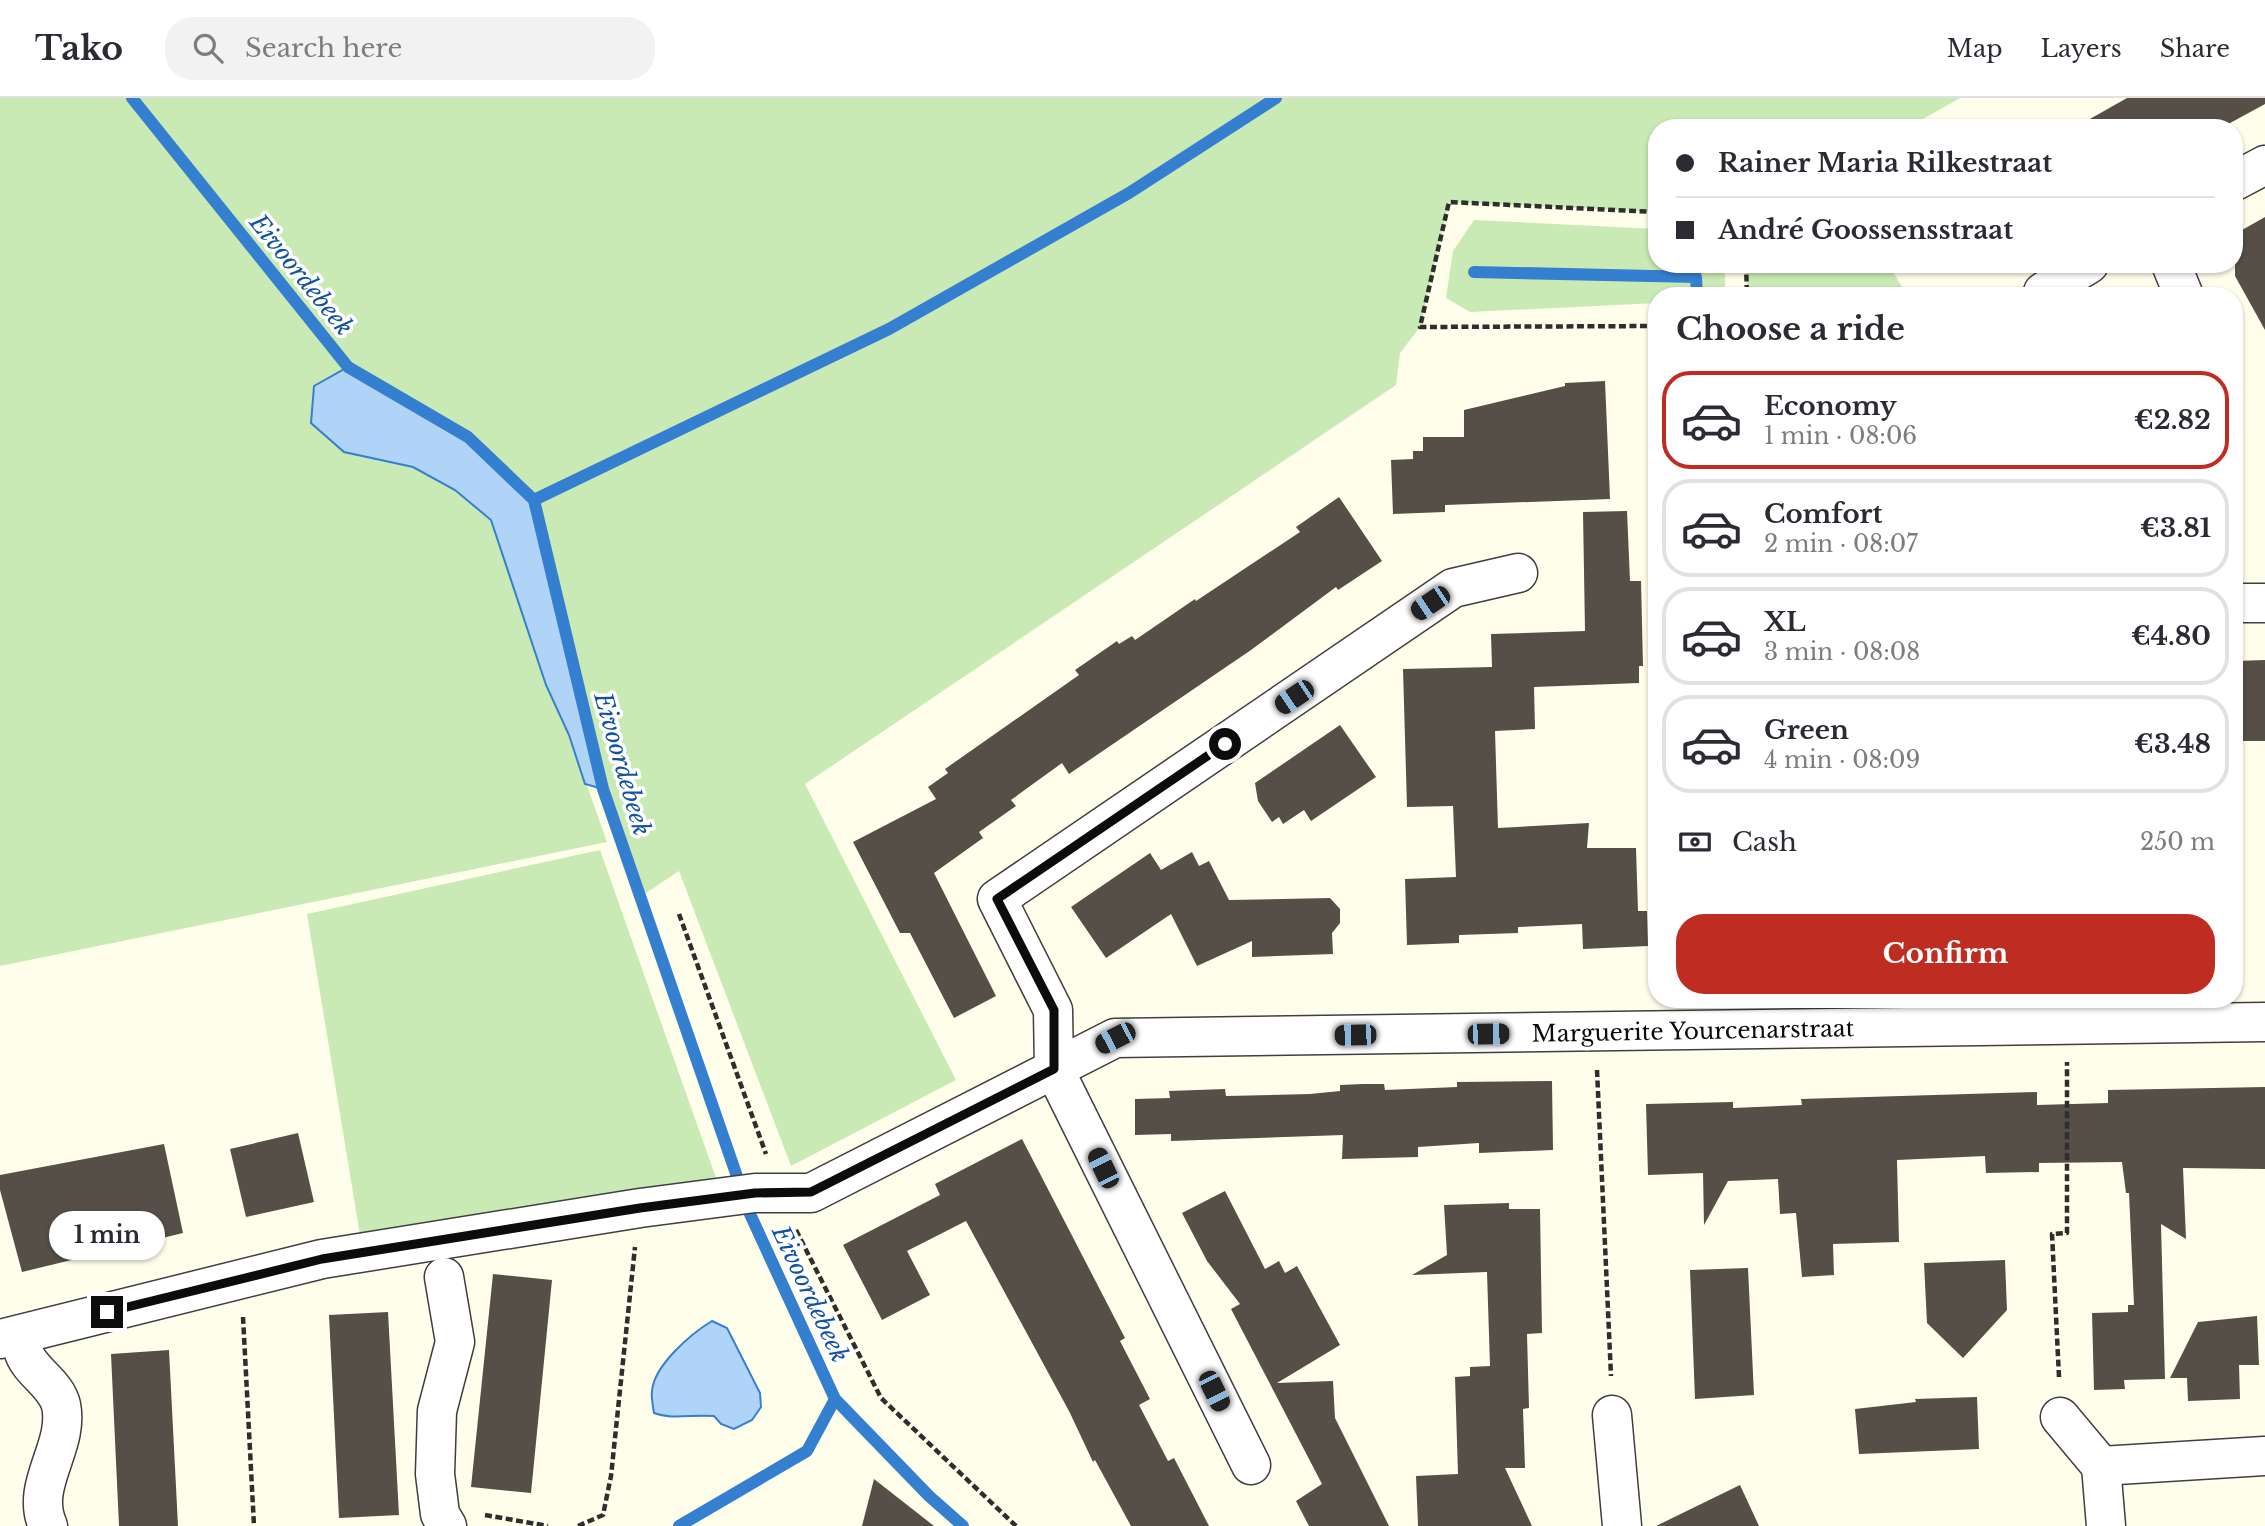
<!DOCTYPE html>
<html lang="en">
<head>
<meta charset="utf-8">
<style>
	:root { --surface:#fff; --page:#f2f2f3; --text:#2b2b33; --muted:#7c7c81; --line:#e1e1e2; --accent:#bf2d22 }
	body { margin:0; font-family:"Libre Baskerville",serif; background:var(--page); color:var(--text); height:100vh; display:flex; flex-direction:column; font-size:26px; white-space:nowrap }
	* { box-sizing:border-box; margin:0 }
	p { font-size:23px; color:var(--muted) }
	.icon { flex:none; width:38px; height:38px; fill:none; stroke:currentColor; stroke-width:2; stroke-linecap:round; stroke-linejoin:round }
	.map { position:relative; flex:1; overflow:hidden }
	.drawer { position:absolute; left:1648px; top:189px; width:595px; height:721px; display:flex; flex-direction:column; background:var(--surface); border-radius:28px; box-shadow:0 2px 5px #0004 }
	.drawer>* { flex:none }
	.hud { position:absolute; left:1648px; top:21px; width:595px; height:154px; border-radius:28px; box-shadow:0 2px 5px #0004; display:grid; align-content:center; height:154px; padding:0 28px; background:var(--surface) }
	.end { position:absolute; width:32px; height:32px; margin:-16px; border:9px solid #0c0c0c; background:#fff; box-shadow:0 0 0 4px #fff }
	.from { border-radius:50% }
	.bubble { position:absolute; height:49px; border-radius:24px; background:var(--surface); box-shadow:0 2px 5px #0004; font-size:23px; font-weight:700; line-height:49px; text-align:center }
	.car { position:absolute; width:21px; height:42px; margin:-21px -10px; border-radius:9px; box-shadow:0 0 5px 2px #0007; background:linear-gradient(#222 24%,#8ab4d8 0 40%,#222 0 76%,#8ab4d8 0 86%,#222 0) }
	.hud b { display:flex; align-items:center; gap:24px; height:66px; font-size:26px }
	.hud b+b { border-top:2px solid var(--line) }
	.hud i { width:18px; height:18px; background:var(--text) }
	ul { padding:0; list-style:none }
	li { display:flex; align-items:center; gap:21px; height:98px; margin:0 14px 10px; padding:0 14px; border:4px solid var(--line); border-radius:28px }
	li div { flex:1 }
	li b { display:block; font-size:26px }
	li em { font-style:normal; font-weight:700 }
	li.current { border-color:var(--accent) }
	li>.icon { width:63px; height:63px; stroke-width:1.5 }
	h2 { padding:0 28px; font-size:32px; line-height:84px }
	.pay { display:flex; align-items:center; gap:18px; height:77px; padding:0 28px; font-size:26px }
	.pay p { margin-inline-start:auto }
	.cta { display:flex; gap:14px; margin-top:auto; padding:14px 28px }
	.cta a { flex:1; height:80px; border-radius:28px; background:var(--accent); color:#fff; font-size:28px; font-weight:700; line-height:80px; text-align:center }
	header { display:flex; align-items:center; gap:42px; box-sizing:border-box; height:98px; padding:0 35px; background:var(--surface); border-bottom:2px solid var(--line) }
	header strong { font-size:33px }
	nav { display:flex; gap:38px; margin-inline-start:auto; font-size:24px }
	.search { width:490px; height:63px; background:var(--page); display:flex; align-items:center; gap:18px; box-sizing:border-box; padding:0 24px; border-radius:28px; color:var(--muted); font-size:26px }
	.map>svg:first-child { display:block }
	.green { fill:#caeab5 }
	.water { fill:#afd4f7; stroke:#357fd0; stroke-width:2 }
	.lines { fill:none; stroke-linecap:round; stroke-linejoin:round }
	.stream { stroke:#357fd0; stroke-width:12 }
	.building { fill:#554f48 }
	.minor-casing { stroke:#3f3f3f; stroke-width:41 }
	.path { stroke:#2e2e2e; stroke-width:4.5; stroke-dasharray:7 3.5; stroke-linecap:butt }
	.minor { stroke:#fff; stroke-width:38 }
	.route { stroke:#0c0c0c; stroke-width:9 }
	.labels { text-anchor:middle; stroke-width:7; stroke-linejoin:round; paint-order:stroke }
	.street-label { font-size:23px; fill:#0c0c0c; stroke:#fff }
	.water-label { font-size:24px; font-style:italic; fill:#1352a0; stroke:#fff }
</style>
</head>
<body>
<header>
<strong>Tako</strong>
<div class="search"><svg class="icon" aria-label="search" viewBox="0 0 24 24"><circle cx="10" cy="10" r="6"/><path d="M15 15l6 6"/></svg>Search here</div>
<nav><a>Map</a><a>Layers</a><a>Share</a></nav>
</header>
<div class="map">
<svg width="2265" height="1428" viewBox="0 0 2265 1428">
	<rect width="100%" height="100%" fill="#fffeeb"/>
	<g class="green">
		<polygon points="0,0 1960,0 1907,30 1657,30 1657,114 1449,104 1420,229 1400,255 1396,287 805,686 956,982 791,1068 679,773 640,799 603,691 534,402 468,339 344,354 413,369 455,392 491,422 546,587 569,637 607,744 0,868"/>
		<polygon points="1474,122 1657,131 1657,166 1720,166 1725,177 1725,198 1657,198 1657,205 1470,214 1446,200 1453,153"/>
		<polygon points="1746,166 1888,166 1908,198 1747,198"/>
		<polygon points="600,752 716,1080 360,1137 307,816"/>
	</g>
	<g class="water">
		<polygon points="348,269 468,339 534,402 603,691 585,686 569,637 546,587 491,422 455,392 413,369 344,354 311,325 314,288"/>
		<path d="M712,1223L727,1230L760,1295L761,1309L752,1322L734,1331L721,1326L714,1318C693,1316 672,1322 654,1315C653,1308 651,1299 652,1293C654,1267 692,1235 712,1223Z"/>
	</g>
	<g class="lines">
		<g class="stream">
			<polyline points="132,0 348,269 468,339 534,402 603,691 750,1116 835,1301 929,1398 963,1428"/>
			<polyline points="1474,174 1696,179 1697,198"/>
			<polyline points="534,402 889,231 1129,95 1276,0"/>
			<polyline points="679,1428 807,1353 835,1301"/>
		</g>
	</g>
	<g class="building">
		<polygon points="2127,0 2265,0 2265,6 2221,30 2074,30"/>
		<polygon points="2265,119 2265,232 2235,178 2235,136"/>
		<polygon points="1605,283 1610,401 1445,407 1445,414 1393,416 1391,362 1413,361 1413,353 1423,353 1423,339 1464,339 1464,312 1565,288 1565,285"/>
		<polygon points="1339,399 1382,463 1338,492 1336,489 1251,552 1069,676 1062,665 1011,702 1016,708 979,734 983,740 934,775 996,898 954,920 910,835 900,835 853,744 936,701 928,689 948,675 945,671 1079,577 1075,572 1117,543 1119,546 1132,538 1135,542 1195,501 1196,503 1300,434 1296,429"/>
		<polygon points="1627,413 1630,483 1641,483 1643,568 1639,568 1639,585 1534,589 1535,631 1495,633 1498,730 1589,725 1587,750 1636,750 1638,813 1647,813 1648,848 1583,851 1582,826 1518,829 1518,835 1459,837 1459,845 1407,847 1405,781 1456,779 1453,708 1407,709 1403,571 1492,569 1491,536 1585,533 1583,414"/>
		<polygon points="2265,562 2265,643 2235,643 2235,563"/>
		<polygon points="1340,627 1376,679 1311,723 1304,712 1283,726 1279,719 1272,724 1258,703 1255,685"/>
		<polygon points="1192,754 1199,768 1209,763 1229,802 1330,800 1340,811 1340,825 1332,835 1333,856 1252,859 1252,843 1197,868 1171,816 1106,860 1071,809 1150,755 1161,772"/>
		<polygon points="1552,983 1553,1052 1479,1055 1479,1045 1418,1049 1418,1059 1342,1061 1343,1037 1171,1043 1171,1036 1135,1037 1135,1001 1170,1000 1169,993 1225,991 1226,998 1310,996 1340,993 1340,987 1363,986 1384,986 1385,992 1457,989 1457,984"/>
		<polygon points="2265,989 2265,1071 2183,1070 2186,1141 2161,1126 2165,1281 2124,1282 2125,1291 2094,1292 2092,1215 2128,1214 2128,1207 2134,1207 2129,1095 2126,1095 2122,1064 2039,1065 2039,1074 1986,1075 1985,1058 1897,1062 1899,1144 1833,1146 1834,1177 1802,1179 1796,1115 1780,1116 1778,1081 1728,1083 1704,1127 1703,1075 1648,1077 1646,1006 1733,1004 1733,1010 1802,1007 1801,1001 2037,994 2037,1007 2108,1005 2108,992"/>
		<polygon points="298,1035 314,1104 246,1119 230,1051"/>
		<polygon points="1022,1041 1125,1240 1120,1243 1150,1301 1139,1307 1168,1363 1174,1360 1209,1428 1131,1428 1095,1362 1093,1364 1070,1315 966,1123 907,1153 930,1197 882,1222 843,1147 940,1097 935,1086"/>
		<polygon points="164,1046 183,1135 22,1174 0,1092 0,1077"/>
		<polygon points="1225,1093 1265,1171 1279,1163 1285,1175 1297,1168 1340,1247 1277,1285 1333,1283 1335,1320 1389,1428 1309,1428 1296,1403 1322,1386 1231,1211 1240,1206 1207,1163 1182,1115"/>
		<polygon points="1509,1105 1509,1111 1540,1111 1542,1235 1527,1236 1529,1310 1523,1311 1525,1370 1505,1370 1532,1428 1418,1428 1416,1378 1458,1376 1455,1279 1470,1278 1470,1269 1490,1268 1487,1174 1412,1177 1447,1157 1444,1107"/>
		<polygon points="2005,1162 2007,1212 1963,1260 1927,1225 1924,1165"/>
		<polygon points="1748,1170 1754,1297 1695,1301 1690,1172"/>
		<polygon points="493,1176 552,1182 531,1395 471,1389"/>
		<polygon points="388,1214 399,1417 339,1420 329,1217"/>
		<polygon points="2257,1218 2259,1267 2239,1267 2240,1301 2188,1303 2187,1280 2170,1280 2198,1224"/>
		<polygon points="169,1252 178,1428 119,1428 111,1256"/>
		<polygon points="1977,1299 1979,1351 1859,1356 1855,1311 1916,1304 1915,1301"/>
		<polygon points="874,1381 934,1428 862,1428"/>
		<polygon points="1740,1387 1759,1428 1656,1428"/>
	</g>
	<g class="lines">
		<g class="minor-casing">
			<g id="minor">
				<polyline points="2235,83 2265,67"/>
				<polyline points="2171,166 2184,198"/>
				<polyline points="2043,194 2089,166"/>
				<polyline points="2235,505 2265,505"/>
				<polyline points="444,1179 455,1244 437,1313 435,1376 440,1416 447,1428"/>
				<polyline points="0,1241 322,1161 640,1110 755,1095 811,1095 1115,940 2265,924"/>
				<path d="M24,1255C31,1274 56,1286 61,1307C70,1349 29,1387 48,1428"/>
				<polyline points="1612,1317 1622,1428"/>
				<polyline points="2060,1319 2101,1368 2264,1358"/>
				<polyline points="1251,1367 1054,971 1053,912 997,801 1453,490 1518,475"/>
				<polyline points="2101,1368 2106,1428"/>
			</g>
		</g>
		<g class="path">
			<polyline points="1657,114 1449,104 1420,229 1657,228"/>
			<polyline points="1746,166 1747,198"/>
			<polyline points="679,816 766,1056"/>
			<polyline points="1597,972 1611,1278"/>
			<polyline points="796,1132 881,1300 1016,1428"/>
			<polyline points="243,1219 254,1428"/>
			<polyline points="2059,1279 2052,1136 2067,1135 2067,964"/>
			<polyline points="485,1417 548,1428"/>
			<polyline points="578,1428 603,1417 611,1378 635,1149"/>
		</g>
		<use href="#minor" class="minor"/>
	</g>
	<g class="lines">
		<polyline class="route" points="107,1214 322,1161 640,1110 755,1095 811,1094 1054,971 1054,912 997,801 1225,646"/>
	</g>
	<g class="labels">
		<g class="street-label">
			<text transform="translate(1693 933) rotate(-1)" y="8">Marguerite Yourcenarstraat</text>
		</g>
		<g class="water-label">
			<text transform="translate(301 177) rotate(51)" y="8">Eivoordebeek</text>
			<text transform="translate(622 666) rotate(74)" y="8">Eivoordebeek</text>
			<text transform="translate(810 1196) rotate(65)" y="8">Eivoordebeek</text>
		</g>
	</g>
</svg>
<i class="end from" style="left:1225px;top:646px"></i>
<i class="end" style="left:107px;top:1214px"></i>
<div class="bubble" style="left:49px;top:1113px;width:116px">1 min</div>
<i class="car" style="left:1430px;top:505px;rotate:236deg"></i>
<i class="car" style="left:1294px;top:599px;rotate:236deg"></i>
<i class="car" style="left:1488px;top:936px;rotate:89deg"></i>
<i class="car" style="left:1355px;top:937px;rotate:269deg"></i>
<i class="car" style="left:1115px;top:940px;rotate:243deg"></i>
<i class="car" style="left:1103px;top:1070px;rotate:334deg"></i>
<i class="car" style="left:1214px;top:1293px;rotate:154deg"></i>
<div class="hud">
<b><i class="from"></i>Rainer Maria Rilkestraat</b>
<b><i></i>André Goossensstraat</b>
</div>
<section class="drawer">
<h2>Choose a ride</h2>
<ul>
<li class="current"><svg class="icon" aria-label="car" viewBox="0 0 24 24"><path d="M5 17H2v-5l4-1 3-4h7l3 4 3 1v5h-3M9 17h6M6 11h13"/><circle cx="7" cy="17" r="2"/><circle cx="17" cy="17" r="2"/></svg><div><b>Economy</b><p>1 min · 08:06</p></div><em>€2.82</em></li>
<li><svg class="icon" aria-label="car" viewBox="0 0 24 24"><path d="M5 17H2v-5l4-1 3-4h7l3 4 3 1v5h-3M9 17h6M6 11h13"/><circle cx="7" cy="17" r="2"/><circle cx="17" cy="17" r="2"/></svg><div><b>Comfort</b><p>2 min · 08:07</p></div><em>€3.81</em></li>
<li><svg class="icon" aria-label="car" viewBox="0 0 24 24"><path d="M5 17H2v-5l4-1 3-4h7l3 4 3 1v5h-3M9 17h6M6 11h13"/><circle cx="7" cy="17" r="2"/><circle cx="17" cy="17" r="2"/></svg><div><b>XL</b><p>3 min · 08:08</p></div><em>€4.80</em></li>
<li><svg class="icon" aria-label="car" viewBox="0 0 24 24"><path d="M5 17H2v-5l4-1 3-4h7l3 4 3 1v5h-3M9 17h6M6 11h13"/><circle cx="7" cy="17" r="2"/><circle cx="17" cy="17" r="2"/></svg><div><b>Green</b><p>4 min · 08:09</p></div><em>€3.48</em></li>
</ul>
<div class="pay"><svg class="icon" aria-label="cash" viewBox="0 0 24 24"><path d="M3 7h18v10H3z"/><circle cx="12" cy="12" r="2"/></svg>Cash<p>250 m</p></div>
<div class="cta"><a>Confirm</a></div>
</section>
</div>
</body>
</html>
